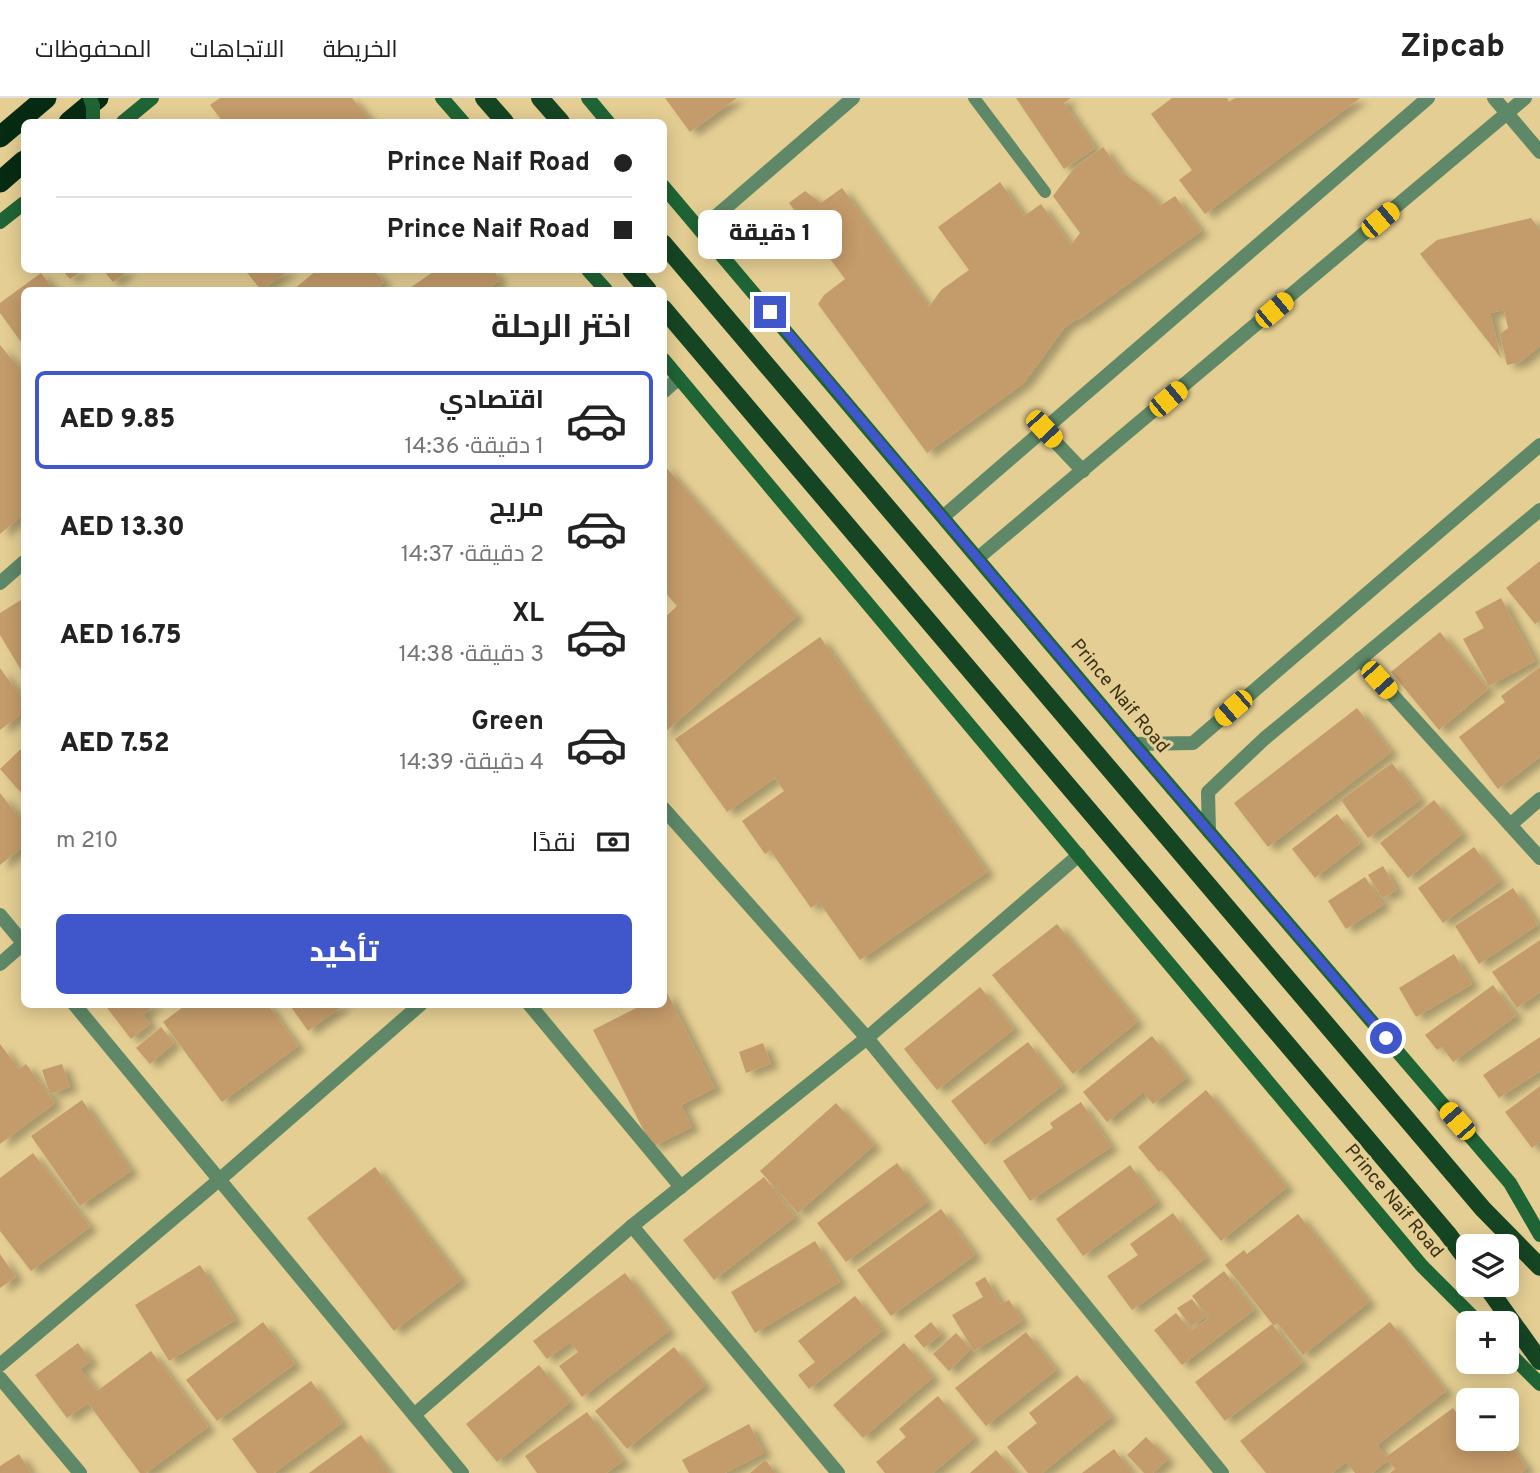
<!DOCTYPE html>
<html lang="ar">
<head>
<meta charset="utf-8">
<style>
	:root { --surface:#fff; --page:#f2f2f2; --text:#222; --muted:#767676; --line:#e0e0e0; --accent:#3f57ca }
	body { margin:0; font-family:Overpass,Cairo,sans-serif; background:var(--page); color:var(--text); direction:rtl; height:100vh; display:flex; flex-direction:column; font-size:26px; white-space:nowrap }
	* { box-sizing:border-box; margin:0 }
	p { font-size:23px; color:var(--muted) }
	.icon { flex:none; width:38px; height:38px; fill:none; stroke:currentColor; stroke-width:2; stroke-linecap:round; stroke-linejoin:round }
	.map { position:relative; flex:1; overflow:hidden; direction:ltr }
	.panel { position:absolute; left:21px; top:189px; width:646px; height:721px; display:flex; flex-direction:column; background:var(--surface); border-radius:10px; box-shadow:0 4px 18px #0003; direction:rtl }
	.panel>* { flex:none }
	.top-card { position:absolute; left:21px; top:21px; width:646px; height:154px; border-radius:10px; box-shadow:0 4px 18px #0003; direction:rtl; display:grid; align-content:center; height:154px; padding:0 35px; background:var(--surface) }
	.controls { position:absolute; left:1456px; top:1136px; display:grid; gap:14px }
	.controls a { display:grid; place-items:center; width:63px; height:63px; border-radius:10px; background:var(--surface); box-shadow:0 4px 18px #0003; font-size:35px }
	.end { position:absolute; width:32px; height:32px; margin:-16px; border:9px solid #3f57ca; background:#fff; box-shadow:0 0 0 4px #fff }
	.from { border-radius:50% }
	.bubble { position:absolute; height:49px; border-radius:10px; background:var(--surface); box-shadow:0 4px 18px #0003; font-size:23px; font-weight:800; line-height:49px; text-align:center; direction:rtl }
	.car { position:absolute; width:21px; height:42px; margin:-21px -10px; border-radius:9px; box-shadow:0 0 5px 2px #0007; background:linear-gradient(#f5c518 24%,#345 0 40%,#f5c518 0 76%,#345 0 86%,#f5c518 0) }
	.top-card b { display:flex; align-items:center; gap:24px; height:66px; font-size:26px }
	.top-card b+b { border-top:2px solid var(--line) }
	.top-card i { width:18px; height:18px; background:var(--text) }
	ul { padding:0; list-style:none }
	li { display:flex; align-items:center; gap:21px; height:98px; margin:0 14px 10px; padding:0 21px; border:4px solid transparent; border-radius:10px }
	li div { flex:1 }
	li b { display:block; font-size:26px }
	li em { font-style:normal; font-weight:800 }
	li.selected { border-color:var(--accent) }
	li>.icon { width:63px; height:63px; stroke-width:1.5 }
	h2 { padding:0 35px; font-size:32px; line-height:84px }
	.pay { display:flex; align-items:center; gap:18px; height:77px; padding:0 35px; font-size:26px }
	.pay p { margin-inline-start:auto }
	.cta { display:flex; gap:14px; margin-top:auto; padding:14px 35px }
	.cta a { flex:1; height:80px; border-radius:10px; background:var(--accent); color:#fff; font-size:28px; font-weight:800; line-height:80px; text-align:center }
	header { display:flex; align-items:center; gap:42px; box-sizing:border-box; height:98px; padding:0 35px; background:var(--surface); border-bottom:2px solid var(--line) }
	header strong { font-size:33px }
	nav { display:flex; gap:38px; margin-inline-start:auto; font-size:24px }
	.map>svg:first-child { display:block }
	.building { fill:#c49b6b; filter:url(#shadow) }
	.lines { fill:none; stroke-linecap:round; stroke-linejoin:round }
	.service { stroke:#5e8867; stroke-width:12 }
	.minor { stroke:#5e8867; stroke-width:14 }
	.tertiary { stroke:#5e8867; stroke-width:14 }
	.secondary { stroke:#1f6434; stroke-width:14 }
	.primary { stroke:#154523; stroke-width:18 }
	.motorway { stroke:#072b12; stroke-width:21 }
	.secondary-bridge { stroke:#1f6434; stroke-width:14 }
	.route { stroke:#3f57ca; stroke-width:9 }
	.labels { text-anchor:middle; stroke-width:6; stroke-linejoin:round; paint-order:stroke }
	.street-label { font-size:19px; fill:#3b321a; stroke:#e4ce93 }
</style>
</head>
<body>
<header>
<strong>Zipcab</strong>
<nav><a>الخريطة</a><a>الاتجاهات</a><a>المحفوظات</a></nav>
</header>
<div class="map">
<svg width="1540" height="1375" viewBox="0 0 1540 1375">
	<defs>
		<filter id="shadow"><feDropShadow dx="8" dy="4.5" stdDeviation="3.5" flood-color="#0004"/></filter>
	</defs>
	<rect width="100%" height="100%" fill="#e4ce93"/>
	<g class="building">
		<polygon points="220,0 352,0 371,24 223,24 210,7"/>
		<polygon points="665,0 737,0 690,34"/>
		<polygon points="1016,0 1071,0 1064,5 1095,50 1064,71"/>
		<polygon points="1172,0 1227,0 1229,4 1235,0 1360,0 1205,116 1179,82 1192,72 1151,16"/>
		<polygon points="1103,49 1120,73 1150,95 1160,108 1175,98 1201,133 1078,222 1076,221 1064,230 1024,285 927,355 818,206 824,197 845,181 789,105 805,93 821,105 842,90 929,209 941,192 969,172 938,129 1000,84 1024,118 1041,106 1071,147 1080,135 1053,98 1075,69"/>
		<polygon points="1531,120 1540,132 1540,248 1520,264 1507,267 1500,236 1508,230 1504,212 1490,215 1501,260 1420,156 1437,142"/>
		<polygon points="62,172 83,172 70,181"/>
		<polygon points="103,172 129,172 113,184"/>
		<polygon points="245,172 290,172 261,192"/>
		<polygon points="317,172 373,172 384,184 375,192 293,192"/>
		<polygon points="436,172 493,172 500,182 486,192 407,192"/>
		<polygon points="41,175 54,192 24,192 24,248 0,215 0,205"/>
		<polygon points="0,247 24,276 24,416 0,436"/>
		<polygon points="663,366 797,518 664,635 663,521 677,508 663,492"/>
		<polygon points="1540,463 1540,522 1535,526 1506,490"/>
		<polygon points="24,500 24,577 0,537 0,515"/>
		<polygon points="1501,500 1535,563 1489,588 1463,541 1484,530 1475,514"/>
		<polygon points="1440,534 1488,591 1439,632 1391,574"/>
		<polygon points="820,539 987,774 860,862 819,804 811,810 770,752 765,756 742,723 784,693 775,680 727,714 675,641"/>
		<polygon points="1540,569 1540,659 1498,691 1459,639 1505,604 1501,598"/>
		<polygon points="0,570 24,603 24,614 0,632"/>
		<polygon points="1357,610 1391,654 1268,749 1234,705"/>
		<polygon points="24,648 24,698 0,671"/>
		<polygon points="1392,665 1420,702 1368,740 1341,702"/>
		<polygon points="0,695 24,725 24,748 0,767"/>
		<polygon points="1434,702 1462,736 1408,780 1380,745"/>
		<polygon points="1337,716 1360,745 1315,780 1292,751"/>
		<polygon points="1474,749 1500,783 1443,825 1418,790"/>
		<polygon points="1383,768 1397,792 1382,800 1368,777"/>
		<polygon points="1365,779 1383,807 1346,831 1328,803"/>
		<polygon points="1513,790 1538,827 1479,866 1455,828"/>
		<polygon points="1057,826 1137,924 1073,976 992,877"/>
		<polygon points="1540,842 1540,894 1517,910 1492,874"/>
		<polygon points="1454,856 1472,886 1416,919 1399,890"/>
		<polygon points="1493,887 1516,918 1453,964 1442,949 1437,952 1425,937"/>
		<polygon points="980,889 1014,931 937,992 904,951"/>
		<polygon points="667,895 715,990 681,1007 692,1029 652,1049 593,932 644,906 663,906 663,897"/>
		<polygon points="104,906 156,906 143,916 150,926 131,941"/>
		<polygon points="187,906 267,906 298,948 222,1004 163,924"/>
		<polygon points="289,906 345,906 308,933"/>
		<polygon points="161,929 174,945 150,966 136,950"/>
		<polygon points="1152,938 1186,980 1153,1006 1143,994 1107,1024 1083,994"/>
		<polygon points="1540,939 1540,973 1499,1000 1483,977"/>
		<polygon points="1028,944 1062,988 985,1047 951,1003"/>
		<polygon points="763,945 771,966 746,975 739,954"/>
		<polygon points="0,946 19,971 26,966 55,1005 0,1046"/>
		<polygon points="62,966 70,989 50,996 42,972"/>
		<polygon points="1540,988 1540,1044 1532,1050 1505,1014"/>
		<polygon points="1206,992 1287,1089 1221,1143 1161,1072 1159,1074 1138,1049"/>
		<polygon points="82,1002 131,1073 80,1108 31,1038"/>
		<polygon points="1081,1004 1111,1049 1030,1103 1003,1063 1053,1030 1050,1025"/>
		<polygon points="836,1005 874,1047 798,1115 760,1073"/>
		<polygon points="33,1055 90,1129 31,1173 0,1133 0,1080"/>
		<polygon points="897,1065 927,1104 846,1164 817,1125"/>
		<polygon points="1130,1067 1157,1104 1083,1158 1056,1121"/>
		<polygon points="375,1069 461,1182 394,1233 307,1120"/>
		<polygon points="764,1079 795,1119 714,1182 683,1142"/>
		<polygon points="941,1111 975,1157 891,1218 857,1172"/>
		<polygon points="1173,1115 1206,1160 1132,1212 1107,1178 1138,1157 1130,1146"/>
		<polygon points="1298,1116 1369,1204 1303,1257 1277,1225 1274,1228 1225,1167 1244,1152 1247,1156"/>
		<polygon points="815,1143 840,1184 755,1235 731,1194"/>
		<polygon points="0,1156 16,1179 0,1190"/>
		<polygon points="200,1167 235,1222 169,1263 135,1207"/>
		<polygon points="1224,1173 1254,1212 1182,1267 1154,1232 1176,1215 1191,1233 1209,1220 1192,1198"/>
		<polygon points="625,1175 669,1233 582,1299 559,1268 578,1254 570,1244 547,1261 533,1243"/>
		<polygon points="985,1179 1001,1206 1009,1202 1022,1223 974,1253 952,1217 983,1199 975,1185"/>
		<polygon points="855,1198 883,1232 809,1291 798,1277 815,1264 798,1243"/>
		<polygon points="1192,1201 1205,1219 1191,1229 1177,1210"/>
		<polygon points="263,1224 295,1266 217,1323 186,1282"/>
		<polygon points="931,1224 941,1236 924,1250 914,1238"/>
		<polygon points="1390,1224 1446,1293 1377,1347 1386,1359 1453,1310 1460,1320 1468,1313 1468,1340 1505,1340 1527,1370 1521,1375 1390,1375 1395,1371 1388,1362 1372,1375 1355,1375 1346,1364 1332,1375 1266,1375 1240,1343"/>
		<polygon points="1272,1226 1302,1265 1225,1323 1195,1284"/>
		<polygon points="1026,1234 1056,1272 986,1328 955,1290"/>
		<polygon points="956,1235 971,1251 949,1273 933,1256"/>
		<polygon points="78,1245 91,1263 80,1271 97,1293 151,1253 208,1329 146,1375 140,1375 88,1305 67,1320 35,1277"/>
		<polygon points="904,1245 933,1279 863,1340 833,1307"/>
		<polygon points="674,1249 705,1287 627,1351 595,1313"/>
		<polygon points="539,1267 570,1304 497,1364 466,1326"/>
		<polygon points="1077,1277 1111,1319 1042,1375 1028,1375 1007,1349 1037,1325 1029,1315"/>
		<polygon points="311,1283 342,1325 274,1375 257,1375 232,1341"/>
		<polygon points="938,1298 974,1340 933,1375 885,1375 876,1364 906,1339 899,1331"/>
		<polygon points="587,1314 623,1363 606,1375 537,1375 525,1358"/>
		<polygon points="749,1326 764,1355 725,1375 689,1375 682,1362"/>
		<polygon points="361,1337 389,1375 309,1375"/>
		<polygon points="1146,1339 1168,1361 1153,1375 1144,1375 1127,1357"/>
		<polygon points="1114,1351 1132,1375 1082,1375"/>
		<polygon points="996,1352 1016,1375 970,1375"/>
		<polygon points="19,1356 31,1375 0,1375 0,1368"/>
		<polygon points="765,1362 776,1375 750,1375"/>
	</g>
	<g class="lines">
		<polyline class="service" points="974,0 1045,94"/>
		<g class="minor">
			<polyline points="1494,0 1540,54"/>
			<polyline points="700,132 853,0"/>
			<polyline points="0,485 24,464"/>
			<polyline points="1360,561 1540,760"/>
			<polyline points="663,710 867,940 1222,1375"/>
			<polyline points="1510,727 1540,701"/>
			<polyline points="0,817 24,846"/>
			<polyline points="74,906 462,1375"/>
			<polyline points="529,906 681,1089"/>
			<polyline points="632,1128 838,1375"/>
			<polyline points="0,1267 219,1082 421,906"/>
			<polyline points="0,1280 80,1375"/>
			<polyline points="414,1317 632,1128 867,940 1079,757"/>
		</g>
		<g class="tertiary">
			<polyline points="663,294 679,280"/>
			<polyline points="1044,332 1083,373"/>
			<polyline points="944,418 1428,0"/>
			<polyline points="978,460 1525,0"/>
			<polyline points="1134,646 1193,645 1540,347"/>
			<polyline points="1209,734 1208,694 1264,641 1540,412"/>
			<polyline points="0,866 24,845"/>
		</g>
		<g class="secondary">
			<polyline points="442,0 463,24"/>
			<polyline points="588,0 608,24"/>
			<polyline points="123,24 152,0"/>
			<polyline points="663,88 1134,646 1510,1085 1540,1137"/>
			<polyline points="0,124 24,105"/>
			<polyline points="588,172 606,192"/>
			<polyline points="663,261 1422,1168 1479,1225"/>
			<polyline points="1507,1253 1540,1286"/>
		</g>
		<g class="primary">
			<polyline points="484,0 505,24"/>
			<polyline points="540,0 561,24"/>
			<polyline points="663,145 1483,1111 1540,1169"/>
			<polyline points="631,172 648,192"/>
			<polyline points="663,210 1447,1135 1468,1163"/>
			<polyline points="1485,1186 1540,1263"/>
		</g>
		<g class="motorway">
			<polyline points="69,24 98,0"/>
			<polyline points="0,39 46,0"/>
			<polyline points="0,84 24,63"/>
		</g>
		<polyline class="secondary-bridge" points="90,0 93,8 93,21"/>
	</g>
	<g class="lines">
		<polyline class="route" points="770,214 1134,646 1386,940"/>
	</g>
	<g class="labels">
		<g class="street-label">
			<text transform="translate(1121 597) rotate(50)" y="7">Prince Naif Road</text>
			<text transform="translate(1395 1102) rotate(50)" y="7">Prince Naif Road</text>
		</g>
	</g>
</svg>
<div class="controls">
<a><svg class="icon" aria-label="layers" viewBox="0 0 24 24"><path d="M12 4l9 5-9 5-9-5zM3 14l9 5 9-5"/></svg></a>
<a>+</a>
<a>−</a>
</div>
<i class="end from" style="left:1386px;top:940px"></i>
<i class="end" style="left:770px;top:214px"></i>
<div class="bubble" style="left:698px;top:112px;width:144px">1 دقيقة</div>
<i class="car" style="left:1380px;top:122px;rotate:50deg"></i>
<i class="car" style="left:1274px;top:212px;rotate:50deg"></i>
<i class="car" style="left:1168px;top:301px;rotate:50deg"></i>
<i class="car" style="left:1044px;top:331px;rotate:137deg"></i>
<i class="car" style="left:1379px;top:582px;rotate:138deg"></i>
<i class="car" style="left:1233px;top:610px;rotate:229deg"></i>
<i class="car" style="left:1457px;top:1023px;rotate:319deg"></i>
<div class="top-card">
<b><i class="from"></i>Prince Naif Road</b>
<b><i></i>Prince Naif Road</b>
</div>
<section class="panel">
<h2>اختر الرحلة</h2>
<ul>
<li class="selected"><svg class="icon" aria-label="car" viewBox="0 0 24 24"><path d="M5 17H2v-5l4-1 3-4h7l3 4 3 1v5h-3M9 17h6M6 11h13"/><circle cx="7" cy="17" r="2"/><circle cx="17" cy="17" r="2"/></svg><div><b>اقتصادي</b><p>1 دقيقة · 14:36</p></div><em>AED 9.85</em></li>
<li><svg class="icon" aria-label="car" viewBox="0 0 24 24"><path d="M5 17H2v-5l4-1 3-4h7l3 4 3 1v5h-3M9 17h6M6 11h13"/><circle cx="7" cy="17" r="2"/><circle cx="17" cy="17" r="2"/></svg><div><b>مريح</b><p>2 دقيقة · 14:37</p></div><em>AED 13.30</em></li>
<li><svg class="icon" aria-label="car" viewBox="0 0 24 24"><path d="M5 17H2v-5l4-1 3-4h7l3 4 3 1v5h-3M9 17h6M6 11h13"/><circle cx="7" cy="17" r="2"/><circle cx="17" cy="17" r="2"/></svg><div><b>XL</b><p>3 دقيقة · 14:38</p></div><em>AED 16.75</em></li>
<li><svg class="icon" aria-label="car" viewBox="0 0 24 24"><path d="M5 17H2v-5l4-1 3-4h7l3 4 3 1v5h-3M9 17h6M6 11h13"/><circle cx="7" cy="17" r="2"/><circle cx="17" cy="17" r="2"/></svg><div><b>Green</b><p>4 دقيقة · 14:39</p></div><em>AED 7.52</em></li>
</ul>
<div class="pay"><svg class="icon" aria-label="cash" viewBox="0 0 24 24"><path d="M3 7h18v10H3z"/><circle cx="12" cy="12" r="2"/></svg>نقدًا<p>210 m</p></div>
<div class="cta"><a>تأكيد</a></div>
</section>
</div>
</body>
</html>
